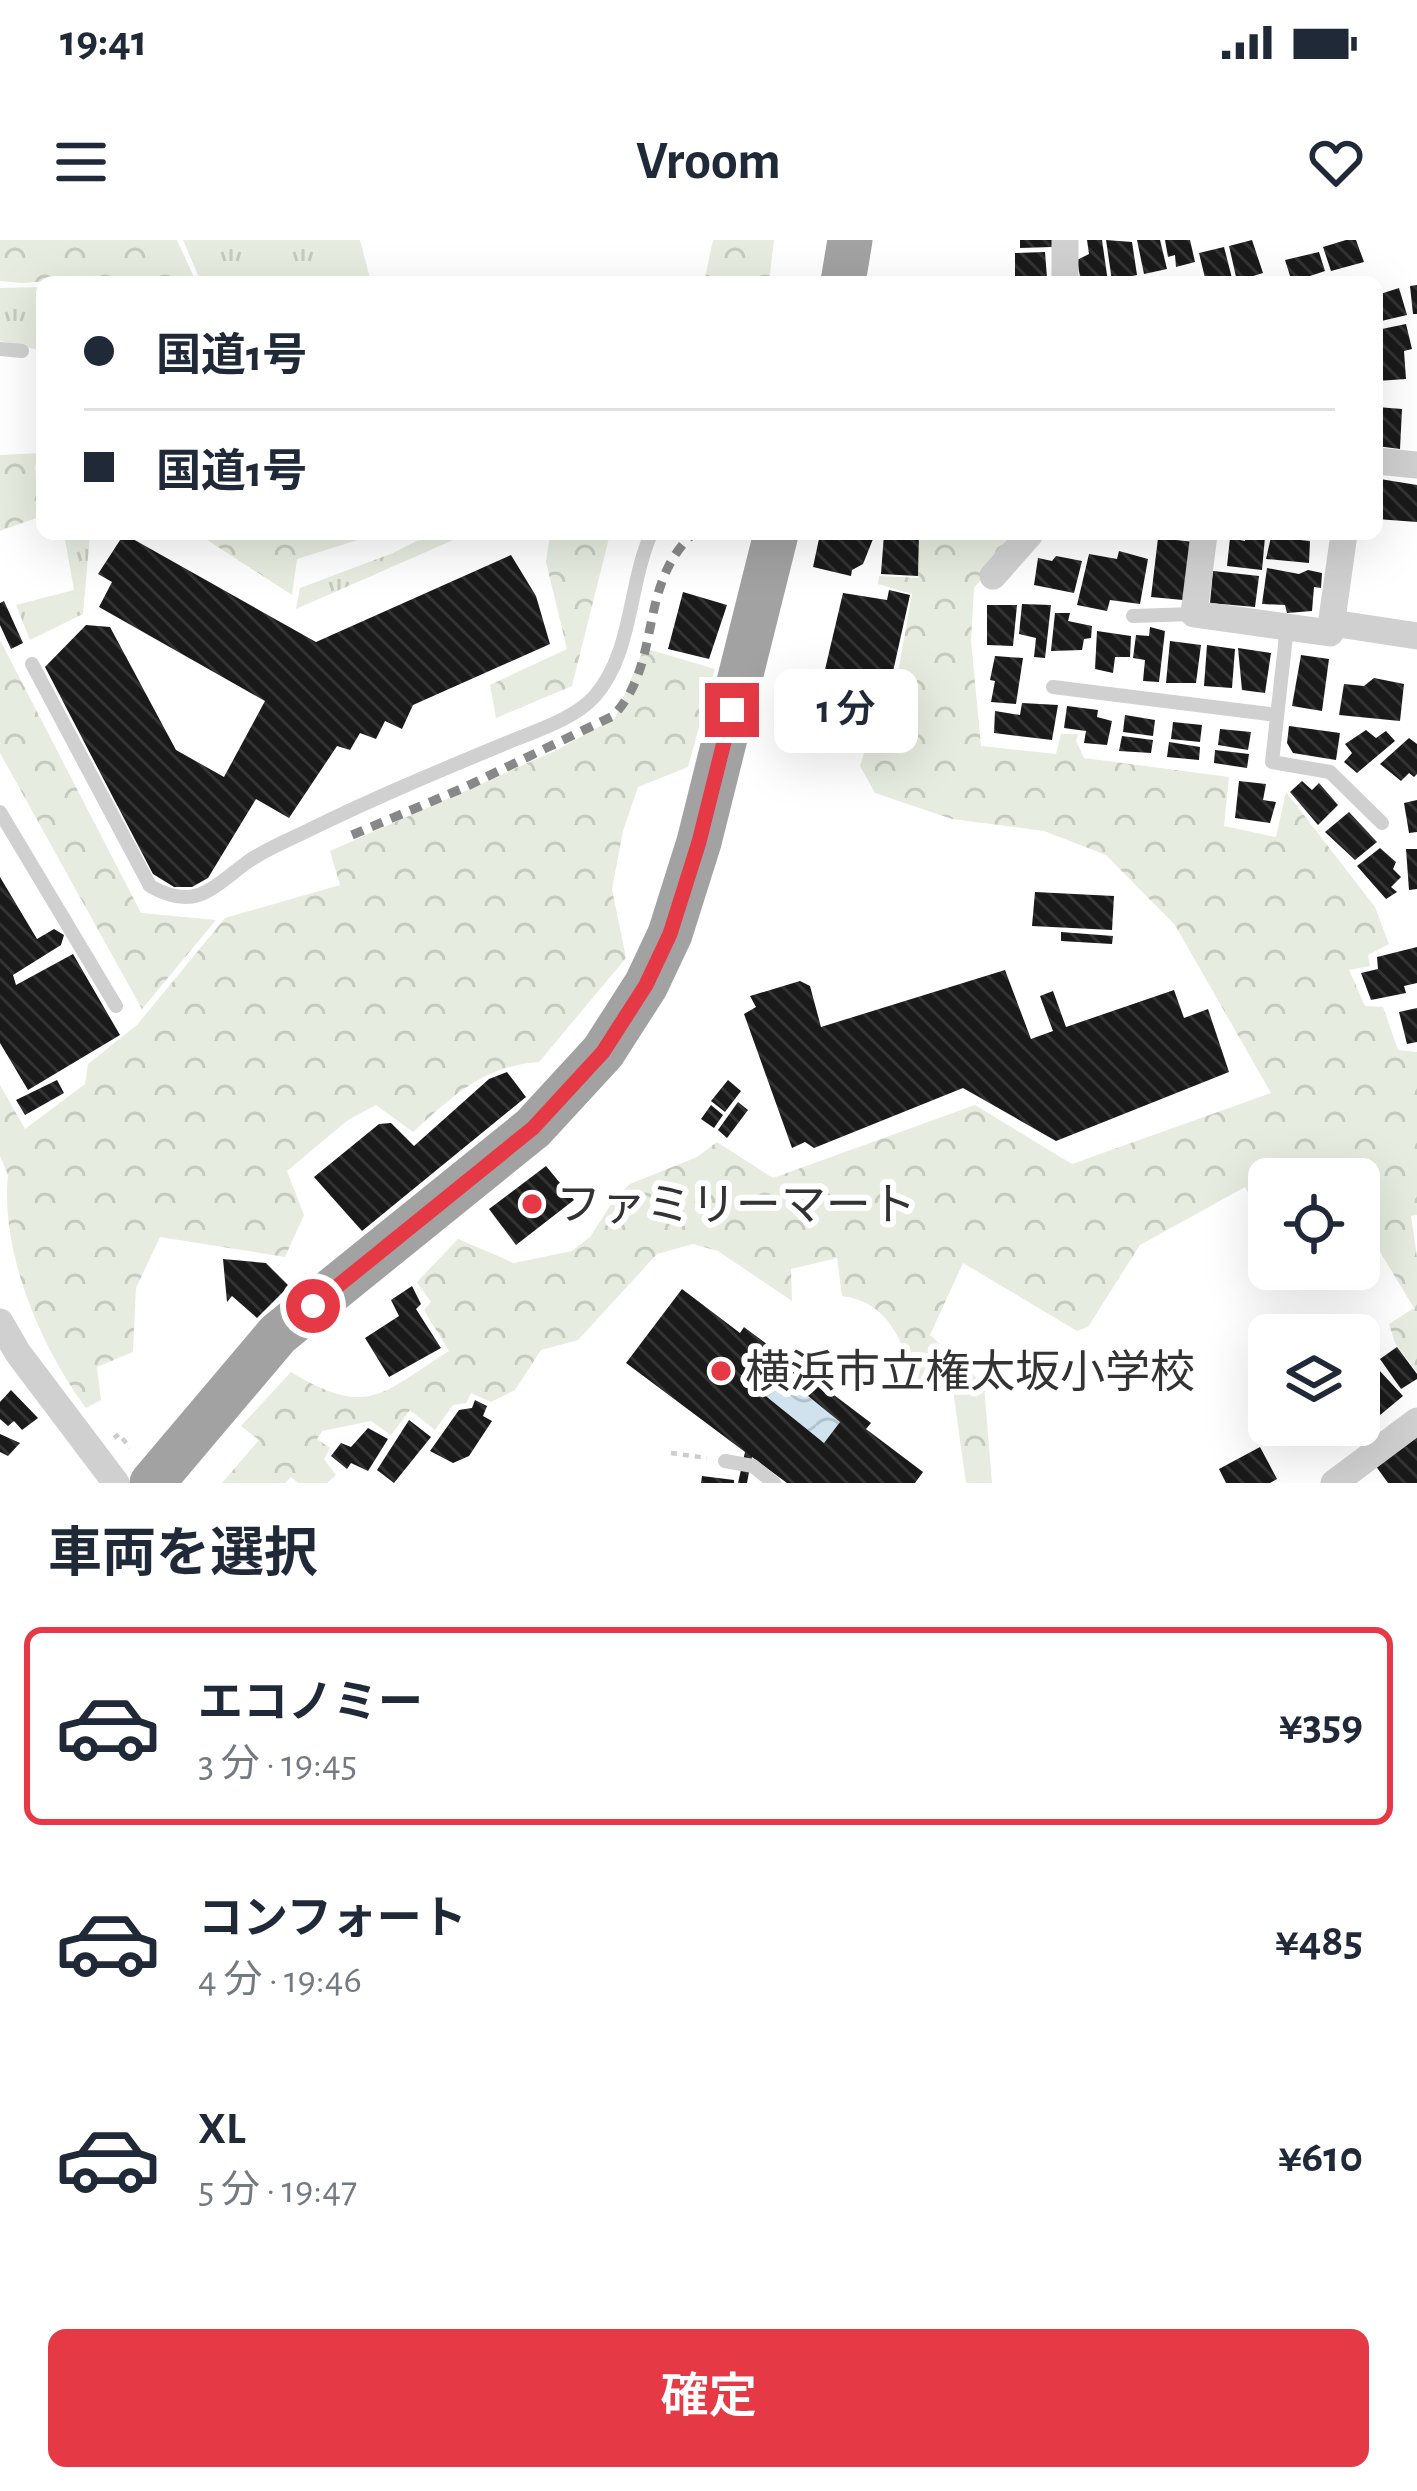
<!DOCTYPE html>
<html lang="ja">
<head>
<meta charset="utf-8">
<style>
	:root { --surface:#fff; --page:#f2f2f3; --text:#1f2937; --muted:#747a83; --line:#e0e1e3; --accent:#e63946 }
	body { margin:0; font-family:"Alegreya Sans","Noto Sans JP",sans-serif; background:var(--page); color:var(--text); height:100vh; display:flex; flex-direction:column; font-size:45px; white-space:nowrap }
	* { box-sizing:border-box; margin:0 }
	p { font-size:39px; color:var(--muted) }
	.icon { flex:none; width:66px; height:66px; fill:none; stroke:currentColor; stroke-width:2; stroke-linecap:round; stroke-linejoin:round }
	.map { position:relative; height:1243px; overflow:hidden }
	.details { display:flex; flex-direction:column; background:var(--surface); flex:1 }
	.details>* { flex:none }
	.banner { position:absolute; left:36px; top:36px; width:1347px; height:264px; border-radius:18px; box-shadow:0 12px 48px #0002; display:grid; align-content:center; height:264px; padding:0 48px; background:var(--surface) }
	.controls { position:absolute; left:1248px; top:918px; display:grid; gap:24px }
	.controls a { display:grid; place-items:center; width:132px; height:132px; border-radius:18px; background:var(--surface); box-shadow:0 12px 48px #0002; font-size:60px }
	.end { position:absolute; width:54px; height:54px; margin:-27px; border:15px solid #e63946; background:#fff; box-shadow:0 0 0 6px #fff }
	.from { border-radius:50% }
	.bubble { position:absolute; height:84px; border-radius:18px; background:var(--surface); box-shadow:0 12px 48px #0002; font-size:39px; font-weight:600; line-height:84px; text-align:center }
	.banner b { display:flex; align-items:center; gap:42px; height:114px; font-size:45px }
	.banner b+b { border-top:3px solid var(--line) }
	.banner i { width:30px; height:30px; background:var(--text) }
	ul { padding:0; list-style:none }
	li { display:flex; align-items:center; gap:36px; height:198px; margin:0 24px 18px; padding:0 24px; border:6px solid transparent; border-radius:18px }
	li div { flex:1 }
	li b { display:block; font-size:45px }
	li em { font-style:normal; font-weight:600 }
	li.active { border-color:var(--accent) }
	li>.icon { width:108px; height:108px; stroke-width:1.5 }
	h2 { padding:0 48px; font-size:54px; line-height:144px }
	.button { display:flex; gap:24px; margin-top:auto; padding:24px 48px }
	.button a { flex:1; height:138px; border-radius:18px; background:var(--accent); color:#fff; font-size:48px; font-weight:600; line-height:138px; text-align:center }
	.status { display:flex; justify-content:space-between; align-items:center; height:84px; padding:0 60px; background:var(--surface); direction:ltr }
	.status svg { height:33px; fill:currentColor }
	header { display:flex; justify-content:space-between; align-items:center; height:156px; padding:0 48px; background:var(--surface); font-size:54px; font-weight:600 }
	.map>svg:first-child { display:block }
	.grass { fill:url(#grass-tufts) }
	.forest { fill:url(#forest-crowns) }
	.water { fill:url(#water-waves) }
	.building { fill:url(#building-back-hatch); fill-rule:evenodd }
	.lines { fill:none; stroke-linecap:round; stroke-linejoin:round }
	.path { stroke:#cdcdcd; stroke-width:4.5; stroke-dasharray:6 6; stroke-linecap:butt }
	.service { stroke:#d0d0d0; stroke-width:14 }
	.minor { stroke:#d0d0d0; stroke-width:27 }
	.trunk { stroke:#a2a2a2; stroke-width:45 }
	.rail { stroke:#888; stroke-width:9; stroke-dasharray:12 9; stroke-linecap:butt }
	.route { stroke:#e63946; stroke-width:15 }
	.poi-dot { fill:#e63946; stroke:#fff; stroke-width:4.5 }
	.labels { text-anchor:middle; stroke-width:12; stroke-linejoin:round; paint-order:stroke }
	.poi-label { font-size:45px; fill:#333; stroke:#fff; text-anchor:start }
</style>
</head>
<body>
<div class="status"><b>19:41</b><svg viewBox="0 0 49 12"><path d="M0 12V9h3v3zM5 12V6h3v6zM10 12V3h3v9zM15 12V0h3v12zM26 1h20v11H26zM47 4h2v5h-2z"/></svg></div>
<header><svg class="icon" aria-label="menu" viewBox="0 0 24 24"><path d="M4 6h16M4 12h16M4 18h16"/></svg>Vroom<svg class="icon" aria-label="heart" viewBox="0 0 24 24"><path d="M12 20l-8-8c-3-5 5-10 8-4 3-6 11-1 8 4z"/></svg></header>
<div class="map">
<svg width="1417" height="1243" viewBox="0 0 1417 1243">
	<defs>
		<pattern id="grass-tufts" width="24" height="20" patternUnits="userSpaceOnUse" patternTransform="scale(3)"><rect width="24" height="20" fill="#e6ecdf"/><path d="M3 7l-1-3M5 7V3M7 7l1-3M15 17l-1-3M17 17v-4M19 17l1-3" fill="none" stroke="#c6cbc0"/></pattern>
		<pattern id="forest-crowns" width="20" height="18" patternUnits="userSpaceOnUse" patternTransform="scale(3)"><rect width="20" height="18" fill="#e6ecdf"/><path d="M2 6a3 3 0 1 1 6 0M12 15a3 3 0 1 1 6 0" fill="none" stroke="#c6cbc0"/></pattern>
		<pattern id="water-waves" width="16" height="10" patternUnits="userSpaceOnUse" patternTransform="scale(3)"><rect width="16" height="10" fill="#cfe2ee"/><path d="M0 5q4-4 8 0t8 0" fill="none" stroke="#b2c2cd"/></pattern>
		<pattern id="building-back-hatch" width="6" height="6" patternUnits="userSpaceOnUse" patternTransform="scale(3)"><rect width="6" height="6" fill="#1a1a1a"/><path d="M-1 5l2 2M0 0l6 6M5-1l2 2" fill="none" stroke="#333"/></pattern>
	</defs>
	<rect width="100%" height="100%" fill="#fff"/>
	<g class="grass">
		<polygon points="183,0 360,0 371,42 201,42"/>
		<polygon points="42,47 42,111 0,101 0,48"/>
		<polygon points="64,294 90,294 83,374 30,400 16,365 74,350"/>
		<polygon points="430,294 467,294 296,369 300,348 393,313"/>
	</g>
	<g class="forest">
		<polygon points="0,0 177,0 196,42 123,42 118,36 22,43 0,41"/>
		<polygon points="713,0 774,0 769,42 704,42"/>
		<polygon points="42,213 42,227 35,226 39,277 0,291 0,215"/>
		<polygon points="198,294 377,294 297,319 292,355"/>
		<polygon points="550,294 610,294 572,446 496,478 490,445 567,409 546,322"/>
		<path d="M919,294H1001L1014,299L974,348L971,400L981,506L1056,514L1061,494H1078L1076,501L1084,518L1229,537L1224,586L1276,597L1286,552L1375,667L1389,704L1368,715L1370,726L1349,730L1365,766L1383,767L1398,810L1417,812V975L1411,976L1417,1017V1132L1395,1103L1389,1084L1414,1068L1359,977V939H1269V993L1245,947L1140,1005L1088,1087L1077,1091L963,1023L930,1095L984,1145L992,1243H966L953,1150L916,1144C902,1102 890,1062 842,1056L837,1018L791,1029L792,1061L718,1011L693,1004L657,1014L578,1100L541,1110L515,1150L491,1162L471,1153L466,1163L453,1165L435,1190L410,1170L391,1195L371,1181L322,1191L317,1199L330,1208L324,1219L336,1235L327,1243H298L291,1237L285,1243H222L259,1200L241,1186L291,1132C369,1179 382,1153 449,1111L424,1070L431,1062L417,1042L458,999L514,1023L572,1011L590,997L615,958L630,944L697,917L717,902L773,938L975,865L1072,924L1271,853L1175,685L1106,615L1044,591L952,579L875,553L860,526L867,504L885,506L912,354L878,344L879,336L918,338Z"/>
		<polygon points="0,400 141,673 216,680 142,769 0,513"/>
		<path d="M644,408L715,429L688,527L638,547L623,591L612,649L626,718L539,822C483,826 453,856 413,892L376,865L348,880L287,931L304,975L285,1017L160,997L136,1048L133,1112L97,1127L101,1160L86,1168C42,1109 0,1013 8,935L0,916V845L25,889L85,844L88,824L137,785L225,678L340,645L330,611L557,510L615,478Z"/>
	</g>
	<polygon class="water" points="758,1115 840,1182 824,1203 741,1136"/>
	<g class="building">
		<polygon points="1020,0 1052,0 1052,7 1020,8"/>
		<polygon points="1087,0 1102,0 1108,42 1081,42 1077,20 1089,14"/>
		<polygon points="1106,0 1132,2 1137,35 1112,41"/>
		<polygon points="1137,0 1160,0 1167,29 1144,34"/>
		<polygon points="1165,0 1190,0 1195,22 1176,27 1175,15 1168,17"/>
		<polygon points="1252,0 1263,33 1237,41 1229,6"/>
		<polygon points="1346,0 1356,0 1364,22 1331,31 1323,7"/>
		<polygon points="1224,7 1233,42 1206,42 1199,13"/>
		<polygon points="1045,12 1047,38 1015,39 1015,13"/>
		<polygon points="1319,12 1325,31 1292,42 1285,20"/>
		<polygon points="1417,45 1417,74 1413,74 1410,46"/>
		<polygon points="1399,48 1407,75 1377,82 1377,55"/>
		<polygon points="1406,84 1412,109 1404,111 1406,139 1377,141 1377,90"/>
		<polygon points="1377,167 1402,169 1400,209 1377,206"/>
		<polygon points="1380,239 1417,245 1417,282 1377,279"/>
		<polygon points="124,294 316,402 511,315 536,356 550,404 413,465 402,489 385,481 376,499 360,493 350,510 337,506 289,578 256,559 208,638 192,647 174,647 153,634 45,427 86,385 110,387 176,510 224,537 265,461 99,367 112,342 98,334"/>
		<polygon points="820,294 875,294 863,324 852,330 851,336 813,327"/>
		<polygon points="884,294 919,294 918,336 881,334"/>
		<polygon points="1245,294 1265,297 1262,330 1227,326 1230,298 1245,301"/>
		<polygon points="1271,297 1310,301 1309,323 1266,319"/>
		<polygon points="1158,298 1194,302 1183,360 1151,357"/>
		<polygon points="1119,311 1148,319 1140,364 1110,360 1107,371 1077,365 1089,314 1117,319"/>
		<polygon points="1056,316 1082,321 1074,353 1034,345 1038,318 1052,321"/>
		<polygon points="1267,328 1299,334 1308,330 1322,333 1321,348 1314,347 1312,371 1287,373 1285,365 1262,364"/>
		<polygon points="1213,331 1259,336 1255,367 1210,363"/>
		<polygon points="889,350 910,355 878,499 847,494 848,487 833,484 834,478 815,472 843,353 887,360"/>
		<polygon points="683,352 727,365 709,419 668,409"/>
		<polygon points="4,361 23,403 11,409 0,385 0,363"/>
		<polygon points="1022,364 1051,365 1045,418 1034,417 1036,398 1019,394"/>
		<polygon points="987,365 1017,365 1013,406 987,405"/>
		<polygon points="1055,373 1070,373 1068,381 1092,386 1091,398 1084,399 1082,410 1051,411"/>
		<polygon points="1150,387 1165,391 1159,442 1143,441 1145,420 1133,418 1136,395 1149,396"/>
		<polygon points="1097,391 1131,396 1130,417 1115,417 1113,433 1095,429"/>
		<polygon points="1170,401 1201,405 1196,443 1166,443"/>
		<polygon points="1207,405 1235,409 1232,448 1204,446"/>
		<polygon points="1238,408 1271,413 1265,453 1242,450"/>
		<polygon points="1301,415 1329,419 1322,471 1292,466"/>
		<polygon points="995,416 1023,418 1016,464 991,462 995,441 990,440"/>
		<polygon points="1374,438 1404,444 1400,481 1339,475 1344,444 1364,446"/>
		<polygon points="1022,463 1058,465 1052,500 994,493 995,471 1020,475"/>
		<polygon points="1067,466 1098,470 1097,477 1112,481 1107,505 1084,503 1086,491 1064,488"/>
		<polygon points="1125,475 1155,480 1153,496 1123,492"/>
		<polygon points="1173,482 1202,485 1200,502 1171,499"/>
		<polygon points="1289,486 1340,493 1336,520 1293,513 1287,503"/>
		<polygon points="1220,489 1251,492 1248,510 1218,505"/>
		<polygon points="1366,490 1376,498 1386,491 1395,501 1357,533 1344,522 1352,513 1345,504"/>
		<polygon points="1122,496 1153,500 1151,513 1119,511"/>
		<polygon points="1409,498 1417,504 1417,534 1414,537 1409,533 1401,541 1380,524"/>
		<polygon points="1169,502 1200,507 1199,520 1167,517"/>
		<polygon points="1215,510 1249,514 1247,528 1214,523"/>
		<polygon points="1239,541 1266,544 1263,560 1276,562 1270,583 1235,578"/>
		<polygon points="1302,541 1312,550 1319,543 1338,565 1318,585 1290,552"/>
		<polygon points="1417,560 1417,592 1409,593 1404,563"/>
		<polygon points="1349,572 1377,602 1355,620 1325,592"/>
		<polygon points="1380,608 1396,622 1393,629 1401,637 1391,647 1397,652 1386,659 1357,626"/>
		<polygon points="1406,609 1417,609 1417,649 1409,650"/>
		<polygon points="0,637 37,699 54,689 64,695 61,705 13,735 16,745 73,714 120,795 28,850 0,803"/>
		<polygon points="1035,652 1114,656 1112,690 1032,686"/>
		<polygon points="1061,692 1113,696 1112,704 1061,701"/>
		<polygon points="1417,707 1417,743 1404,746 1406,753 1371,760 1361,733 1378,729 1377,717"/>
		<polygon points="1005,730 1031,799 1053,791 1040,756 1053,751 1066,787 1174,750 1184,778 1208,769 1229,832 1056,901 963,848 814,908 805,902 792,908 744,774 756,767 750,756 800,741 810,746 821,787"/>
		<polygon points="1417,768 1417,802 1407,804 1399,772"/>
		<polygon points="507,832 526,857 362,991 314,937 379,884 391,883 414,906 489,839"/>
		<polygon points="57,840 64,853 25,875 16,860"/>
		<polygon points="728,840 741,851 725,872 711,861"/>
		<polygon points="738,862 748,870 727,898 718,890"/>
		<polygon points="711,865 723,875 714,888 701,879"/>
		<polygon points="546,926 574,960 516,1005 489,969"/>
		<polygon points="223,1019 266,1023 289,1046 257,1078 232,1056 227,1062"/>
		<polygon points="412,1046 421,1064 416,1069 441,1108 389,1137 365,1098 399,1076 391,1060"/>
		<path d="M682,1049L740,1093L744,1087L871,1183L866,1189L923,1232L915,1243H787L752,1217L747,1243H738L745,1212L626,1123ZM758,1115L840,1182L824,1203L741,1136Z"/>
		<polygon points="1397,1107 1417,1134 1417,1139 1401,1149 1380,1119"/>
		<polygon points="1378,1129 1403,1156 1362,1190 1359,1144"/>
		<polygon points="11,1150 38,1178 22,1190 14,1181 8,1186 0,1179 0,1162"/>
		<polygon points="475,1160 487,1166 483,1176 492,1181 469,1216 453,1223 430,1211 459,1170 472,1168"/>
		<polygon points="409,1180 431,1197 394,1243 377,1230"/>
		<polygon points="368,1188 388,1199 368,1231 351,1223 347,1229 331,1216 341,1203 351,1207"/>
		<polygon points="0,1194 20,1203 8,1216 0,1212"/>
		<polygon points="1417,1196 1417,1243 1388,1243 1375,1225"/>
		<polygon points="1260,1207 1277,1239 1270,1243 1226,1243 1219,1229"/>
		<polygon points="702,1236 734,1240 734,1243 701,1243"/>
	</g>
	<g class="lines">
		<g class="path">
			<polyline points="114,1198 119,1194 130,1208"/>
			<polyline points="671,1213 707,1218"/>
		</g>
		<g class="service">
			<polyline points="0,109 22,111"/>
			<polyline points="1133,376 1194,374"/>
			<polyline points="1287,387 1272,522 1330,532 1382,583"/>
			<path d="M32,424L150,646C194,671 210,650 246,623C265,609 289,600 311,589C374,558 439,531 504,504C532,492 573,480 594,457C633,413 628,346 651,294"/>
			<polyline points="1053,447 1277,475"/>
			<polyline points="0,572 116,766"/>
			<polyline points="725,1221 753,1226 774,1243"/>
		</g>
		<g class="minor">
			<polyline points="1065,0 1065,42"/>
			<polyline points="1377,221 1417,225"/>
			<polyline points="1204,294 1194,374 1330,393 1344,294"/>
			<polyline points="993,336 1030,294"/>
			<polyline points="1332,383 1417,396"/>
			<polyline points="0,1082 18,1113 116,1243"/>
			<polyline points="1334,1243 1417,1181"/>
		</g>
		<g class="trunk">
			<polyline points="843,42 850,0"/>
			<polyline points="152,1243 278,1094 533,888 603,812 646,745 670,694 699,602 776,294"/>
		</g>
		<path class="rail" d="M352,595L461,549L613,476C663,424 637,345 693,294"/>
	</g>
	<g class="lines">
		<polyline class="route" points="313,1066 533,888 603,812 646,745 670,694 699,602 732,470"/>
	</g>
	<g class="poi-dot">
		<circle cx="532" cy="964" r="12"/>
		<circle cx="721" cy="1131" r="12"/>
	</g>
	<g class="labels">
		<g class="poi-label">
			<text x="556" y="980">ファミリーマート</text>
			<text x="745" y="1147">横浜市立権太坂小学校</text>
		</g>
	</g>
</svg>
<div class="controls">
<a><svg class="icon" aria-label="locate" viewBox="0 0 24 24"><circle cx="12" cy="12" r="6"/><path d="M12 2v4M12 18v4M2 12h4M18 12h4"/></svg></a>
<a><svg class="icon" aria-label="layers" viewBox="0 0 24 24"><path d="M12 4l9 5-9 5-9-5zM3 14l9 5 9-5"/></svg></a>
</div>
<i class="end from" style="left:313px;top:1066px"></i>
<i class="end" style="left:732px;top:470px"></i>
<div class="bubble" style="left:774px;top:429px;width:144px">1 分</div>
<div class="banner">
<b><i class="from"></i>国道1号</b>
<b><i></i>国道1号</b>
</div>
</div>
<section class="details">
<h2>車両を選択</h2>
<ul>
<li class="active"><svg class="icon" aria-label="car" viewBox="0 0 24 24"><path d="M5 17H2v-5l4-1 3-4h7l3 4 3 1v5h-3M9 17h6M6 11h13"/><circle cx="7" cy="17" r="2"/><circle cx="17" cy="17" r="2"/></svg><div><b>エコノミー</b><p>3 分 · 19:45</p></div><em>¥359</em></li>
<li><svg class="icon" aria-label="car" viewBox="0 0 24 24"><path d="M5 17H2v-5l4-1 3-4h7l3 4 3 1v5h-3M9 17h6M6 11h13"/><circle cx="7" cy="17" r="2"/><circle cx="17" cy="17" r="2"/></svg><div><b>コンフォート</b><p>4 分 · 19:46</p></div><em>¥485</em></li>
<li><svg class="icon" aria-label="car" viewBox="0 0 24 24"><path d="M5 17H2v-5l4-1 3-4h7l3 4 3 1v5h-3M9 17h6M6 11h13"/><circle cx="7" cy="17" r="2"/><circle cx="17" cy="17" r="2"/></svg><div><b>XL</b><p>5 分 · 19:47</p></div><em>¥610</em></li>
</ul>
<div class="button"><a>確定</a></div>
</section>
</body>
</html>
